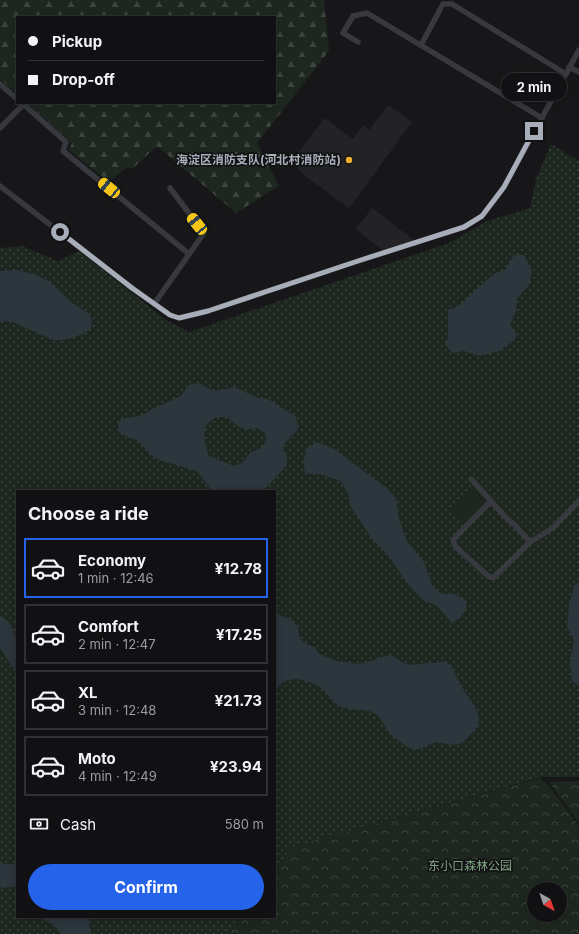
<!DOCTYPE html>
<html lang="en">
<head>
<meta charset="utf-8">
<style>
	:root { --surface:#111113; --page:#1a1a1c; --text:#f1f3f6; --muted:#9c9da0; --line:#303133; --accent:#2563eb }
	body { margin:0; font-family:Inter,"Noto Sans SC",sans-serif; background:var(--page); color:var(--text); height:100vh; display:flex; flex-direction:column; font-size:15px; white-space:nowrap }
	* { box-sizing:border-box; margin:0 }
	p { font-size:13px; color:var(--muted) }
	.icon { flex:none; width:22px; height:22px; fill:none; stroke:currentColor; stroke-width:2; stroke-linecap:round; stroke-linejoin:round }
	.map { position:relative; flex:1; overflow:hidden }
	.details { position:absolute; left:16px; top:490px; width:260px; height:428px; display:flex; flex-direction:column; background:var(--surface); border-radius:0px; box-shadow:0 2px 10px #0003,0 0 0 1px var(--line) }
	.details>* { flex:none }
	.guide { position:absolute; left:16px; top:16px; width:260px; height:88px; border-radius:0px; box-shadow:0 2px 10px #0003,0 0 0 1px var(--line); display:grid; align-content:center; height:88px; padding:0 12px; background:var(--surface) }
	.needle { width:26px; rotate:140deg }
	.controls { position:absolute; left:527px; top:882px; display:grid; gap:8px }
	.controls a { display:grid; place-items:center; width:40px; height:40px; border-radius:50%; background:var(--surface); box-shadow:0 2px 10px #0003,0 0 0 1px var(--line); font-size:20px }
	.end { position:absolute; width:18px; height:18px; margin:-9px; border:5px solid #a8aeb9; background:#111; box-shadow:0 0 0 2px #111 }
	.from { border-radius:50% }
	.bubble { position:absolute; height:28px; border-radius:14px; background:var(--surface); box-shadow:0 2px 10px #0003,0 0 0 1px var(--line); font-size:13px; font-weight:700; line-height:28px; text-align:center }
	.car { position:absolute; width:12px; height:24px; margin:-12px -6px; border-radius:5px; box-shadow:0 0 3px 1px #0007; background:linear-gradient(#f5c518 24%,#345 0 40%,#f5c518 0 76%,#345 0 86%,#f5c518 0) }
	.guide b { display:flex; align-items:center; gap:14px; height:38px; font-size:15px }
	.guide b+b { border-top:1px solid var(--line) }
	.guide i { width:10px; height:10px; background:var(--text) }
	ul { padding:0; list-style:none }
	li { display:flex; align-items:center; gap:12px; height:60px; margin:0 8px 6px; padding:0 4px; border:2px solid var(--line); border-radius:0px }
	li div { flex:1 }
	li b { display:block; font-size:15px }
	li em { font-style:normal; font-weight:700 }
	li.on { border-color:var(--accent) }
	li>.icon { width:36px; height:36px; stroke-width:1.5 }
	h2 { padding:0 12px; font-size:18px; line-height:48px }
	.pay { display:flex; align-items:center; gap:10px; height:44px; padding:0 12px; font-size:15px }
	.pay p { margin-inline-start:auto }
	.button { display:flex; gap:8px; margin-top:auto; padding:8px 12px }
	.button a { flex:1; height:46px; border-radius:24px; background:var(--accent); color:#fff; font-size:16px; font-weight:700; line-height:46px; text-align:center }
	.map>svg:first-child { display:block }
	.built { fill:#232326 }
	.grass { fill:url(#grass-dots) }
	.forest { fill:url(#forest-firs) }
	.park { fill:url(#park-crowns); fill-rule:evenodd }
	.pitch { fill:#1e271f }
	.water { fill:#2c363d; fill-rule:evenodd }
	.lines { fill:none; stroke-linecap:round; stroke-linejoin:round }
	.street { stroke:#37393e; stroke-width:5.5 }
	.route { stroke:#a8aeb9; stroke-width:5 }
	.poi-dot { fill:#f4af33; stroke:#121214; stroke-width:1.5 }
	.labels { text-anchor:middle; stroke-width:3.5; stroke-linejoin:round; paint-order:stroke }
	.poi-label { font-size:12px; font-weight:bold; fill:#a8aeb9; stroke:#121214; text-anchor:end }
	.park-label { font-size:12px; fill:#7fa481; stroke:#121214 }
</style>
</head>
<body>
<div class="map">
<svg width="579" height="934" viewBox="0 0 579 934">
	<defs>
		<pattern id="grass-dots" width="8" height="8" patternUnits="userSpaceOnUse"><rect width="8" height="8" fill="#1e271f"/><path d="M2 2h.1M6 6h.1" fill="none" stroke="#3c443d" stroke-width="1.8" stroke-linecap="round"/></pattern>
		<pattern id="forest-firs" width="22" height="20" patternUnits="userSpaceOnUse"><rect width="22" height="20" fill="#1e271f"/><path d="M5 1l3.5 6h-7zM16 11l3.5 6h-7z" fill="#3c443d"/></pattern>
		<pattern id="park-crowns" width="20" height="18" patternUnits="userSpaceOnUse"><rect width="20" height="18" fill="#1e271f"/><path d="M2 6a3 3 0 1 1 6 0M12 15a3 3 0 1 1 6 0" fill="none" stroke="#3c443d"/></pattern>
	</defs>
	<rect width="100%" height="100%" fill="#171719"/>
	<g class="built">
		<polygon points="388,105 412,122 349,208 304,175 292,161 325,118 353,139 363,125 369,130"/>
		<polygon points="372,208 415,241 382,250 356,229"/>
	</g>
	<polygon class="grass" points="551,144 579,161 579,777 541,777 292,847 275,871 275,491 17,491 17,917 242,917 229,934 0,934 0,248 23,246 58,261 79,251 166,320 189,332 449,243 487,221 530,208 536,179"/>
	<polygon class="forest" points="0,0 324,0 329,51 257,143 279,186 236,213 157,146 132,169 127,167 109,182 69,150 72,143 27,103 275,103 275,17 17,17 17,94 0,79"/>
	<g class="park">
		<path d="M540,778L549,786L579,826V934H229L242,917H275V871L292,847ZM534,889H560V915H534Z"/>
		<polygon points="579,781 579,823 549,782"/>
	</g>
	<polygon class="pitch" points="474,487 488,501 463,525 449,511"/>
	<g class="water">
		<polygon points="514,255 524,255 532,271 529,285 517,299 516,311 510,325 517,334 514,341 499,351 480,356 464,351 452,353 445,344 448,338 448,310 459,306 474,291 495,273 505,270"/>
		<polygon points="17,270 37,275 50,282 71,302 89,314 92,320 91,328 86,332 75,337 64,340 52,340 45,336 40,334 10,321 0,322 0,271"/>
		<path d="M199,383L214,391L235,387L258,398L268,399L295,416L299,426C294,438 287,436 283,449L287,457V465L263,491H212L197,471L162,461L152,456L138,441L119,433L118,423L122,419L143,415L152,409L181,396L189,385ZM216,417H227C238,426 242,432 257,428L264,432L267,439C264,446 259,450 251,452L242,463L234,466L209,456C205,446 201,432 208,423C210,421 214,419 216,417Z"/>
		<path d="M317,442L334,449L387,488L396,498L399,519L407,541L424,562L433,587L441,594H455L466,600C468,612 462,617 452,623L436,605L424,601L407,583L388,555L372,539L350,505L348,493L341,481L324,475L305,473L303,461L307,448Z"/>
		<polygon points="579,582 579,686 572,681 570,662 574,639 567,627 569,605 574,586"/>
		<path d="M275,613L292,620L298,628L300,639L308,645L315,647L319,654L337,661L358,664L369,662L382,657L391,655L404,663L413,665L428,663H436L444,661L451,665L461,686L475,706L479,718L478,726L473,732L462,743L453,745L435,742C417,752 412,752 397,739C395,738 393,737 392,736C385,729 382,716 372,712C361,708 349,711 339,706C332,702 329,695 324,690C313,681 290,673 279,686C277,688 276,692 275,694Z"/>
		<path d="M0,616C14,623 13,630 16,644L17,646V674L0,648Z"/>
		<polygon points="0,861 4,864 17,864 17,886 3,888 0,887"/>
		<path d="M39,917H88L91,934H61C57,924 47,923 39,917Z"/>
	</g>
	<g class="lines">
		<g class="street">
			<polyline points="358,42 343,33 353,16 367,13 542,118"/>
			<polyline points="421,45 443,4 452,4 566,74"/>
			<polyline points="569,67 579,72"/>
			<polyline points="0,84 17,99"/>
			<polyline points="22,103 66,142 63,151 189,254"/>
			<polyline points="0,128 24,104"/>
			<polyline points="0,186 132,288 170,315 179,318 208,311 358,261 465,227 482,216 504,187 579,50"/>
			<polyline points="154,304 204,233 170,188"/>
			<polyline points="471,479 508,520 514,524 530,542"/>
			<polyline points="491,501 453,540 455,546 488,576 493,578 530,542 553,528 579,501"/>
		</g>
	</g>
	<g class="lines">
		<polyline class="route" points="60,232 132,288 170,315 179,318 208,311 358,261 464,227 482,216 504,187 534,131"/>
	</g>
	<circle class="poi-dot" cx="349" cy="160" r="4"/>
	<g class="labels">
		<g class="poi-label">
			<text x="341" y="164">海淀区消防支队(河北村消防站)</text>
		</g>
		<g class="park-label">
			<text x="470" y="870">东小口森林公园</text>
		</g>
	</g>
</svg>
<div class="controls">
<a><svg class="needle" viewBox="-14 -14 28 28"><path d="M0-13l5 13h-10z" fill="#e53935"/><path d="M0 13l5-13h-10z" fill="#9c9da0"/></svg></a>
</div>
<i class="end from" style="left:60px;top:232px"></i>
<i class="end" style="left:534px;top:131px"></i>
<div class="bubble" style="left:501px;top:73px;width:66px">2 min</div>
<i class="car" style="left:109px;top:188px;rotate:309deg"></i>
<i class="car" style="left:197px;top:224px;rotate:321deg"></i>
<div class="guide">
<b><i class="from"></i>Pickup</b>
<b><i></i>Drop-off</b>
</div>
<section class="details">
<h2>Choose a ride</h2>
<ul>
<li class="on"><svg class="icon" aria-label="car" viewBox="0 0 24 24"><path d="M5 17H2v-5l4-1 3-4h7l3 4 3 1v5h-3M9 17h6M6 11h13"/><circle cx="7" cy="17" r="2"/><circle cx="17" cy="17" r="2"/></svg><div><b>Economy</b><p>1 min · 12:46</p></div><em>¥12.78</em></li>
<li><svg class="icon" aria-label="car" viewBox="0 0 24 24"><path d="M5 17H2v-5l4-1 3-4h7l3 4 3 1v5h-3M9 17h6M6 11h13"/><circle cx="7" cy="17" r="2"/><circle cx="17" cy="17" r="2"/></svg><div><b>Comfort</b><p>2 min · 12:47</p></div><em>¥17.25</em></li>
<li><svg class="icon" aria-label="car" viewBox="0 0 24 24"><path d="M5 17H2v-5l4-1 3-4h7l3 4 3 1v5h-3M9 17h6M6 11h13"/><circle cx="7" cy="17" r="2"/><circle cx="17" cy="17" r="2"/></svg><div><b>XL</b><p>3 min · 12:48</p></div><em>¥21.73</em></li>
<li><svg class="icon" aria-label="car" viewBox="0 0 24 24"><path d="M5 17H2v-5l4-1 3-4h7l3 4 3 1v5h-3M9 17h6M6 11h13"/><circle cx="7" cy="17" r="2"/><circle cx="17" cy="17" r="2"/></svg><div><b>Moto</b><p>4 min · 12:49</p></div><em>¥23.94</em></li>
</ul>
<div class="pay"><svg class="icon" aria-label="cash" viewBox="0 0 24 24"><path d="M3 7h18v10H3z"/><circle cx="12" cy="12" r="2"/></svg>Cash<p>580 m</p></div>
<div class="button"><a>Confirm</a></div>
</section>
</div>
</body>
</html>
